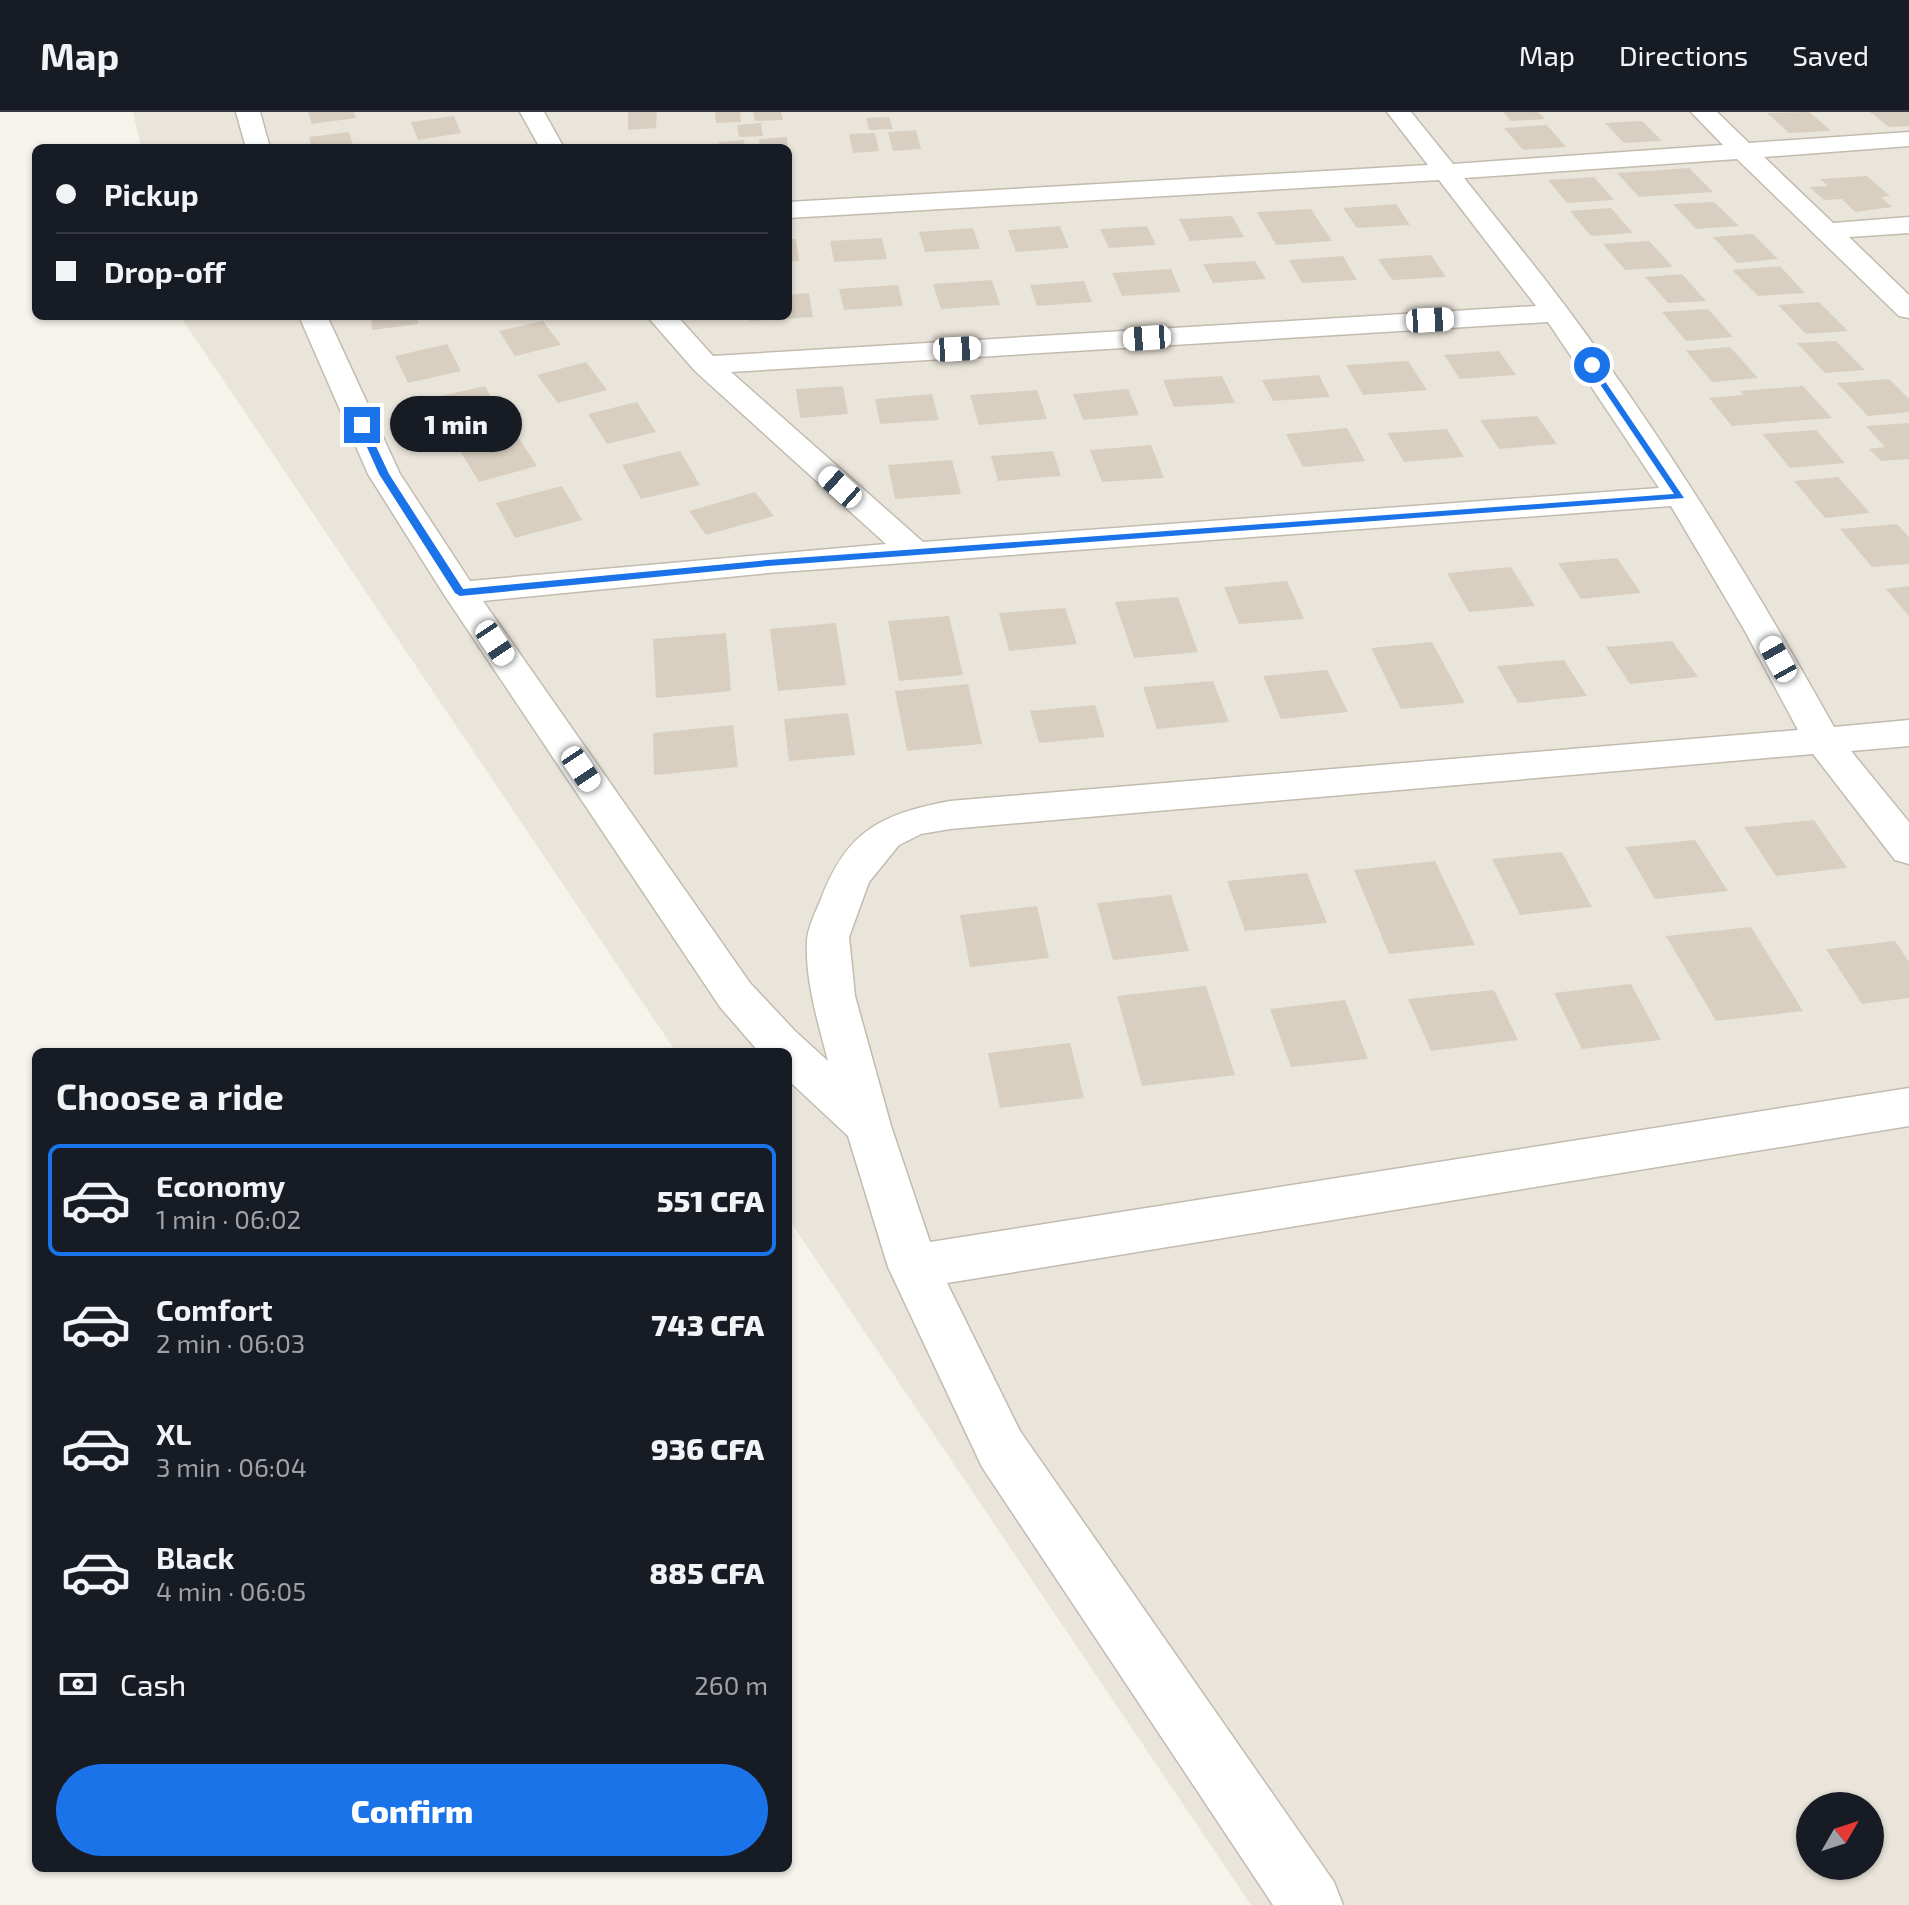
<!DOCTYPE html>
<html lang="en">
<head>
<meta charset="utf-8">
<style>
	:root { --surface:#171b24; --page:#242831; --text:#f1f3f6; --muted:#9ea1a6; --line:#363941; --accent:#1a73e8 }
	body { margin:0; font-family:"Exo 2",sans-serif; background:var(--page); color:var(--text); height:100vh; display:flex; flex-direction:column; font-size:30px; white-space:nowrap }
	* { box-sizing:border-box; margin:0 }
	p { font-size:26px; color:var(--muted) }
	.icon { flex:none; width:44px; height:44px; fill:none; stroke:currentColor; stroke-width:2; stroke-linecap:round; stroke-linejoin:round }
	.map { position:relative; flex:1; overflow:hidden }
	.details { position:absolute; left:32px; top:936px; width:760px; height:824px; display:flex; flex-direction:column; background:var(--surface); border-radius:12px; box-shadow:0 2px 6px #0004 }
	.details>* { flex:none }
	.banner { position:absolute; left:32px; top:32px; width:760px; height:176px; border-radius:12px; box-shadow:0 2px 6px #0004; display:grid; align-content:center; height:176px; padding:0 24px; background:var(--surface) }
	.needle { width:52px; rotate:51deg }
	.buttons { position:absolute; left:1796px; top:1680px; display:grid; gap:16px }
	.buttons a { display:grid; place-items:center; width:88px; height:88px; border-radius:50%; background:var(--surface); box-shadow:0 2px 6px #0004; font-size:40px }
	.end { position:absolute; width:36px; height:36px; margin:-18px; border:10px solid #1a73e8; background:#fff; box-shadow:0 0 0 4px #fff }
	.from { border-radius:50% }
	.bubble { position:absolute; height:56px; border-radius:28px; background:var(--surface); box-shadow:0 2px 6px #0004; font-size:26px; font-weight:800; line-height:56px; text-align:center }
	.car { position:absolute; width:24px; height:48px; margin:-24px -12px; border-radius:10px; box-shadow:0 0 6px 2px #0007; background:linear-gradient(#fff 24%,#345 0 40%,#fff 0 76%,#345 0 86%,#fff 0) }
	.banner b { display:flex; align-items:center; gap:28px; height:76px; font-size:30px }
	.banner b+b { border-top:2px solid var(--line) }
	.banner i { width:20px; height:20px; background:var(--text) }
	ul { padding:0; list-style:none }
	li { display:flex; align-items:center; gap:24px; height:112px; margin:0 16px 12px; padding:0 8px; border:4px solid transparent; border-radius:12px }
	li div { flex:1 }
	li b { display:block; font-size:30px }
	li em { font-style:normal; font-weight:800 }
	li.current { border-color:var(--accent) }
	li>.icon { width:72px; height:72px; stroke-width:1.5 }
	h2 { padding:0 24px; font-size:36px; line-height:96px }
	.pay { display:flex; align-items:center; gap:20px; height:88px; padding:0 24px; font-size:30px }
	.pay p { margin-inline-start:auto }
	.cta { display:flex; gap:16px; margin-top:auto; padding:16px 24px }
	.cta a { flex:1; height:92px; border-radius:48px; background:var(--accent); color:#fff; font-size:32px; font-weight:800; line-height:92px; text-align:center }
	header { display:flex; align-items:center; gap:48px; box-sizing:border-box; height:112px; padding:0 40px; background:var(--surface); border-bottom:2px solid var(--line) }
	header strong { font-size:38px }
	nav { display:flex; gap:44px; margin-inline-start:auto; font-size:28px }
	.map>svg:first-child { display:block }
	.residential { fill:#eae5da; fill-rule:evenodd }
	.building { fill:#d8cfc1 }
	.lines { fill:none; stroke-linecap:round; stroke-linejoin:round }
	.minor-casing { stroke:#c2bbae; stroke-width:3 }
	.minor { fill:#fff; fill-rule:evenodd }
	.route { fill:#1a73e8 }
</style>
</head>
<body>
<header>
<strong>Map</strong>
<nav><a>Map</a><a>Directions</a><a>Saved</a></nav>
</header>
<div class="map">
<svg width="1909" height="1793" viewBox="0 0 1909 1793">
	<rect width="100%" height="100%" fill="#f6f3ec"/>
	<path class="residential" d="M133,0H1909V1793H1251L788,1106V940H676L180,204H788V36H141ZM1810,1694H1870V1754H1810Z"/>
	<g class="building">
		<polygon points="308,0 354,0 356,6 312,12"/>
		<polygon points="628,0 657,0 656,16 628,18"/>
		<polygon points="715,0 740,0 741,10 716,11"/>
		<polygon points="753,0 781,0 783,8 755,9"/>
		<polygon points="1503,0 1538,0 1545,7 1511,9"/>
		<polygon points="1809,0 1831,19 1789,21 1767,1"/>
		<polygon points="1870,0 1909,0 1909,14 1889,15"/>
		<polygon points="454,4 461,21 418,28 411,10"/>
		<polygon points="889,5 893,17 869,18 866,6"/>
		<polygon points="1642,9 1662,29 1624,31 1605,11"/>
		<polygon points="761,11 763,24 739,25 737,13"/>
		<polygon points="1547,13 1566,35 1523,38 1504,16"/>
		<polygon points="916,18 921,37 893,39 888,20"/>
		<polygon points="349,20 354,36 312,36 309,25"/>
		<polygon points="875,21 879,39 853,41 849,22"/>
		<polygon points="787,25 788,36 760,36 759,27"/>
		<polygon points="744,28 745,36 720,36 719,30"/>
		<polygon points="1689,56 1713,80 1639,85 1617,61"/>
		<polygon points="1867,64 1890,84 1881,85 1892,95 1855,100 1842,87 1824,88 1809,75 1828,74 1820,67"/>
		<polygon points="1594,65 1614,88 1567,91 1548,68"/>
		<polygon points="1714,90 1739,114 1696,117 1673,92"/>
		<polygon points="1396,92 1410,113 1357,116 1343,96"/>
		<polygon points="1611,96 1633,121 1591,124 1570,99"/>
		<polygon points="1311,97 1332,129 1276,133 1257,100"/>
		<polygon points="1232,104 1244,125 1190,129 1179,107"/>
		<polygon points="1060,114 1069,136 1016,140 1008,118"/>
		<polygon points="1147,114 1156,133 1109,136 1100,117"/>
		<polygon points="973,116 980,137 925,140 919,120"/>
		<polygon points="1753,122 1778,147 1737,151 1713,125"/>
		<polygon points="882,126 887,147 834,150 830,129"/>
		<polygon points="788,127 796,127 799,149 788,150"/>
		<polygon points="1649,129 1673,155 1625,158 1603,132"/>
		<polygon points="1431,143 1446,165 1392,168 1378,147"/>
		<polygon points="1343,144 1357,168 1302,171 1289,148"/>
		<polygon points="1255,149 1266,167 1213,171 1203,152"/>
		<polygon points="1780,154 1805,181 1758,184 1732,158"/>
		<polygon points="1171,157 1181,180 1122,184 1112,161"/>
		<polygon points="1682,162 1706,189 1668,191 1645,165"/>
		<polygon points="992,168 1000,193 941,197 933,172"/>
		<polygon points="1084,169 1092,190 1037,194 1030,173"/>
		<polygon points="898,173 903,194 844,198 839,177"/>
		<polygon points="809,181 813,205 750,209 749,204 788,204 788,183"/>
		<polygon points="1819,190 1848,219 1806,222 1778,193"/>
		<polygon points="1708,197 1733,225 1686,229 1662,200"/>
		<polygon points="371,204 417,204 418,212 372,218"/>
		<polygon points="543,209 561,233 515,244 499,219"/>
		<polygon points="1836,229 1865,258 1825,261 1797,231"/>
		<polygon points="447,232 461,259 408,271 395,244"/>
		<polygon points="1730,235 1758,266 1712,270 1686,239"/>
		<polygon points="1499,239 1516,263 1460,267 1444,243"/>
		<polygon points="1408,249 1427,278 1363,283 1346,253"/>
		<polygon points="586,250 607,278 558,291 537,263"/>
		<polygon points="1319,263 1330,285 1273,289 1262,268"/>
		<polygon points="1222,264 1235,291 1174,295 1163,268"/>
		<polygon points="1889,267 1909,287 1909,300 1868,304 1837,271"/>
		<polygon points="485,274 501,303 453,315 437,285"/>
		<polygon points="843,274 848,302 800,306 796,277"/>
		<polygon points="1803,274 1832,306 1732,314 1709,286 1743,283 1740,279"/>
		<polygon points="1128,277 1139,303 1083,308 1073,282"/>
		<polygon points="1037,278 1047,307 979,313 970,283"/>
		<polygon points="932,282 939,308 880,312 875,287"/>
		<polygon points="637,290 656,320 607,332 588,302"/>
		<polygon points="1537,304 1557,332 1499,337 1480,308"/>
		<polygon points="1909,311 1909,347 1881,349 1869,337 1885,335 1866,314"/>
		<polygon points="1347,316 1365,349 1303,355 1286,322"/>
		<polygon points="1447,317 1464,345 1404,350 1387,321"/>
		<polygon points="1816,318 1845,351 1790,356 1762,322"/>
		<polygon points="516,322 537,354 479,370 459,337"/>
		<polygon points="1151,333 1164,366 1102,370 1090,338"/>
		<polygon points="680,339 700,373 641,387 622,353"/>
		<polygon points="1053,339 1061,364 998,369 991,344"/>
		<polygon points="952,348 961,382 895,387 888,353"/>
		<polygon points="1838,365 1870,401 1825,406 1794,369"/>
		<polygon points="562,374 582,408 515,426 496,391"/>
		<polygon points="755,380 774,404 706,423 689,399"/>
		<polygon points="1897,412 1909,425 1909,452 1872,455 1840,417"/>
		<polygon points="1617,446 1641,481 1581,487 1558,451"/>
		<polygon points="1511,455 1535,494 1469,500 1447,461"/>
		<polygon points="1287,469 1304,507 1239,512 1224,475"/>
		<polygon points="1909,474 1909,504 1886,477"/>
		<polygon points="1178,485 1198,540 1134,546 1115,490"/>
		<polygon points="1065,496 1077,532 1009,539 999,501"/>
		<polygon points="949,504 963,563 899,569 888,509"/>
		<polygon points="836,511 846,573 778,579 770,517"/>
		<polygon points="726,521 731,579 656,586 653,527"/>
		<polygon points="1672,529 1698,565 1630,572 1606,535"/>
		<polygon points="1432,530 1465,591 1401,597 1371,536"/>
		<polygon points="1564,548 1587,584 1518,591 1497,554"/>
		<polygon points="1327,558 1348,600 1281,607 1263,564"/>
		<polygon points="1213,569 1229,610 1157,617 1143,575"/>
		<polygon points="968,572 982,632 907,639 895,579"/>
		<polygon points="1095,593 1105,625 1039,631 1030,599"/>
		<polygon points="848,601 855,643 789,649 784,607"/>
		<polygon points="733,613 738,655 654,663 653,621"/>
		<polygon points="1814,708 1847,756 1776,764 1744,715"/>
		<polygon points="1695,728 1728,779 1655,787 1625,735"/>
		<polygon points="1562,740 1592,795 1520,803 1492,747"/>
		<polygon points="1435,749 1475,833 1389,842 1354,758"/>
		<polygon points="1307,761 1327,811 1245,819 1227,769"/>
		<polygon points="1171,783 1189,839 1113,848 1097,791"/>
		<polygon points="1037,794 1049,846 970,855 960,803"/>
		<polygon points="1751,815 1803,899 1716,909 1666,824"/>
		<polygon points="1895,829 1909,850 1909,886 1862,892 1826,837"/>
		<polygon points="1631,872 1661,928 1582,937 1554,881"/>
		<polygon points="1206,874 1235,963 1142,974 1117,884"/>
		<polygon points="1494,878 1518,928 1431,939 1408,887"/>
		<polygon points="1345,888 1368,947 1291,955 1270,897"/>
		<polygon points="1070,931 1084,986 1000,996 988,941"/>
	</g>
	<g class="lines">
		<g class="minor-casing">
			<g id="minor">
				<polygon points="236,0 260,0 270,36 246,36"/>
				<polygon points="520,0 544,0 564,36 540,36"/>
				<path d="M1387,0H1411L1453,52L1723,33L1691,0H1717L1749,31L1909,20V34L1764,45L1833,111L1909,105V121L1849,125L1909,183V206L1899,204L1737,47L1464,66C1498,109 1533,151 1566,195C1665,328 1753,470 1834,615L1909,608V634L1851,639L1909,710V752L1895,748L1813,642L950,717L921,722L899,733L869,770L849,825L855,884L891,1014L930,1130L1909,976V1014L947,1171L1020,1319L1334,1770L1343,1793H1273L982,1355L888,1155L848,1024L788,968V940H759L720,895L443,481L368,362L299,204H327L400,362L470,469L886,432L695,259L647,204H677L713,244L1536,194L1439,68L788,106V90L1428,53ZM1548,210L1659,376L923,430L731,260ZM1671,394L1745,519L1798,618L950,689C882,702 847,718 821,787C816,799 808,815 807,828C805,869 818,910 828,949L795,919L750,871L483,489L768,461Z"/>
			</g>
		</g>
		<use href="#minor" class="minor"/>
	</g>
	<polygon class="route" points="1592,250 1684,386 768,454 460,484 455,481 379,362 357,313 362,310 366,313 389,362 463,477 768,448 1674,382 1587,253"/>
</svg>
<div class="buttons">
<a><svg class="needle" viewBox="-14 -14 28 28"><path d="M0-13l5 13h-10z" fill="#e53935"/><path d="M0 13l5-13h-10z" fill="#9ea1a6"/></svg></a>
</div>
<i class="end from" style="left:1592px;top:253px"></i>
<i class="end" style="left:362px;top:313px"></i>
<div class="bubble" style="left:390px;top:284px;width:132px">1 min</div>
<i class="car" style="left:1430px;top:208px;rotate:87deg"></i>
<i class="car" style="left:1147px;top:226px;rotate:266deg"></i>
<i class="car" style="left:957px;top:237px;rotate:87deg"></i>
<i class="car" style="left:840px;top:375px;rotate:312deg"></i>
<i class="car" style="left:495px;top:531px;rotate:146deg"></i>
<i class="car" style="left:1778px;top:547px;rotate:331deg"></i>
<i class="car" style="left:581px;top:657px;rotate:146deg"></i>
<div class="banner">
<b><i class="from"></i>Pickup</b>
<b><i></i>Drop-off</b>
</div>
<section class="details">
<h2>Choose a ride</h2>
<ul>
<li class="current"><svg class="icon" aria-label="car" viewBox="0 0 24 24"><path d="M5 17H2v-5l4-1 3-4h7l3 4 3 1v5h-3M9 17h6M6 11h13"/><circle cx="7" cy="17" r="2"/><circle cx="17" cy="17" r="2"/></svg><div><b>Economy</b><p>1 min · 06:02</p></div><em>551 CFA</em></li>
<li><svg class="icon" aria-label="car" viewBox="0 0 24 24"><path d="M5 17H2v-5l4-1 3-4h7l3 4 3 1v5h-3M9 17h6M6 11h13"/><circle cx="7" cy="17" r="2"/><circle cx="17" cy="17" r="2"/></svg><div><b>Comfort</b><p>2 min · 06:03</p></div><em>743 CFA</em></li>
<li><svg class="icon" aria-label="car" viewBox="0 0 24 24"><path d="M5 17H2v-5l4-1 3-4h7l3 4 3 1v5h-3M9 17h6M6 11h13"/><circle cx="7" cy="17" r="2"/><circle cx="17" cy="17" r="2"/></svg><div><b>XL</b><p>3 min · 06:04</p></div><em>936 CFA</em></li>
<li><svg class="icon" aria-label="car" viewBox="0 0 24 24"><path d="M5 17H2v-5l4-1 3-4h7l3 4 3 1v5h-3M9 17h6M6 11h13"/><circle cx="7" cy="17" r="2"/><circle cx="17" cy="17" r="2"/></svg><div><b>Black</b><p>4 min · 06:05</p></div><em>885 CFA</em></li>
</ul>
<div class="pay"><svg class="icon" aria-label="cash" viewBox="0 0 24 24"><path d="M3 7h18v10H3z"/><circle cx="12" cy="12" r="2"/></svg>Cash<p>260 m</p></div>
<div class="cta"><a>Confirm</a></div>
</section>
</div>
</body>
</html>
